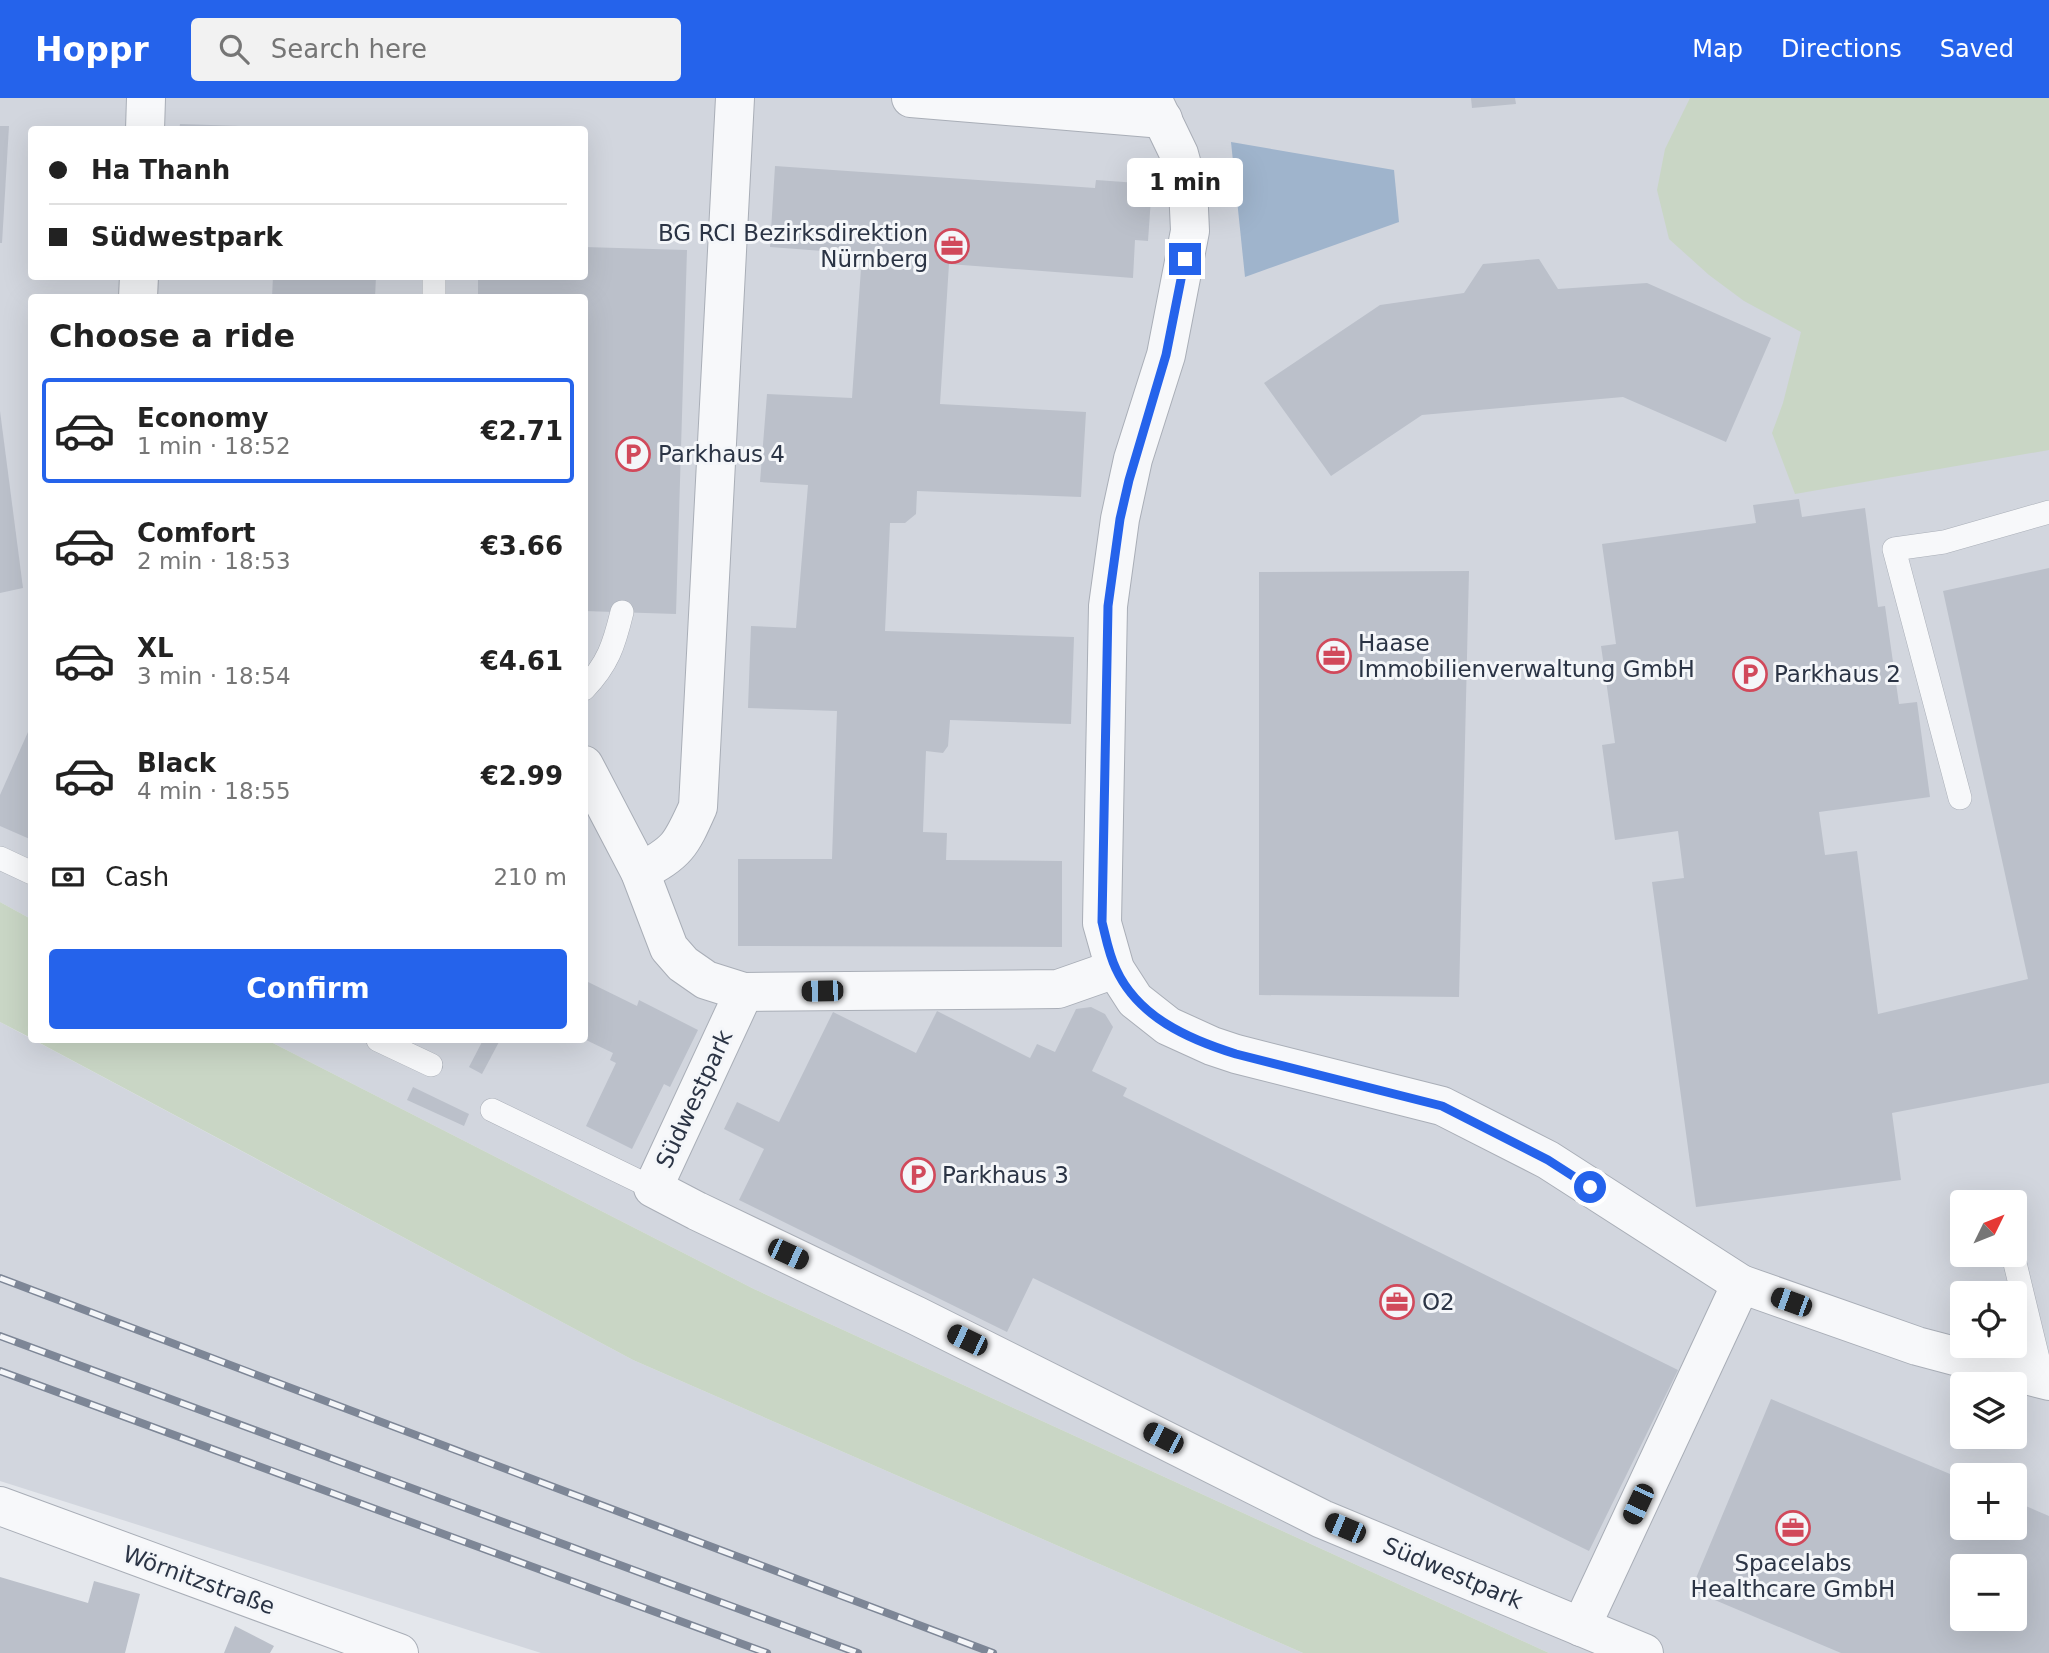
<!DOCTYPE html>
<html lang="en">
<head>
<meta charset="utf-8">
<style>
	:root { --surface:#fff; --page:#f2f2f2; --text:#222; --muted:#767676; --line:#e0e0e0; --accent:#2563eb }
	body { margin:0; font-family:"DejaVu Sans",sans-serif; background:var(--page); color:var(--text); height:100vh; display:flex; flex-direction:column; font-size:26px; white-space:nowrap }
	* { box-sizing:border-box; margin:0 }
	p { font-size:23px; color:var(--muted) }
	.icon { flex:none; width:38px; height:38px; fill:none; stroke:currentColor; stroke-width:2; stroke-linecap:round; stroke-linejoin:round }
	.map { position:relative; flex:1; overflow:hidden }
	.sheet { position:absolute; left:28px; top:196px; width:560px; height:749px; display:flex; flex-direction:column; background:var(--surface); border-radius:7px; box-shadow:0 7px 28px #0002 }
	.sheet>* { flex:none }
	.hud { position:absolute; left:28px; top:28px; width:560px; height:154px; border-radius:7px; box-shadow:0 7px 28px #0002; display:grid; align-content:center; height:154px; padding:0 21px; background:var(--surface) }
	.needle { width:46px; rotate:47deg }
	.fabs { position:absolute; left:1950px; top:1092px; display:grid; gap:14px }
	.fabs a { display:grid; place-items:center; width:77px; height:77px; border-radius:7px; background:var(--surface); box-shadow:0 7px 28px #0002; font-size:35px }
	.end { position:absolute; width:32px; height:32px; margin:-16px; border:9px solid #2563eb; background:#fff; box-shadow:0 0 0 4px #fff }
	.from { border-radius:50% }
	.bubble { position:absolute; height:49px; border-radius:7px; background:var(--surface); box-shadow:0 7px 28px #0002; font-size:23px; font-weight:700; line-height:49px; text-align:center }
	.car { position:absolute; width:21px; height:42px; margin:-21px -10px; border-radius:9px; box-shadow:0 0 5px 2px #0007; background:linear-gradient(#222 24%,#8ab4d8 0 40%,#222 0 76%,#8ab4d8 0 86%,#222 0) }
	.hud b { display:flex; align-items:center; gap:24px; height:66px; font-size:26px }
	.hud b+b { border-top:2px solid var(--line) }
	.hud i { width:18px; height:18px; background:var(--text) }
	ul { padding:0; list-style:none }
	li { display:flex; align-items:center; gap:21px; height:105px; margin:0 14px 10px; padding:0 7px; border:4px solid transparent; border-radius:7px }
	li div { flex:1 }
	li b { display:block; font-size:26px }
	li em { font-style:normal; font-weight:700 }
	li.current { border-color:var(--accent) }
	li>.icon { width:63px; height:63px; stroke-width:1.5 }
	h2 { padding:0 21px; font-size:32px; line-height:84px }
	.pay { display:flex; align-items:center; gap:18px; height:77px; padding:0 21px; font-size:26px }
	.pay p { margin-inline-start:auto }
	.primary-button { display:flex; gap:14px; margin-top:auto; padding:14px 21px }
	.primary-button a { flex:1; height:80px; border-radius:7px; background:var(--accent); color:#fff; font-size:28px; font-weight:700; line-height:80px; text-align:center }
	header { display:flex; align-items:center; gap:42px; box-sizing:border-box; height:98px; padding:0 35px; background:var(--accent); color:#fff }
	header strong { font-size:33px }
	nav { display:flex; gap:38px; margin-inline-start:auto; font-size:24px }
	.search { width:490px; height:63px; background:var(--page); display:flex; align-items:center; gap:18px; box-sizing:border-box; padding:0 24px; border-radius:7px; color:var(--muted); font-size:26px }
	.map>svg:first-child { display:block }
	.built { fill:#d2d6de; fill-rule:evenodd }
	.green { fill:#c9d6c5 }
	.water { fill:#9fb4cc }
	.building { fill:#bbc0ca; fill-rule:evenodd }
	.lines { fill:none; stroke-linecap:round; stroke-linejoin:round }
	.service-casing { stroke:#a9aeb7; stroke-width:24 }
	.minor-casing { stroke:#a9aeb7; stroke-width:40 }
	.service { stroke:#f7f8fa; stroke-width:23 }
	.minor { stroke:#f7f8fa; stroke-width:38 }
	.rail-casing { stroke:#7d8696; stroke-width:8 }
	.rail { stroke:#f4f6f9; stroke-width:5; stroke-dasharray:16; stroke-linecap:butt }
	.route { stroke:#2563eb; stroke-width:9 }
	.labels { text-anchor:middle; stroke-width:6; stroke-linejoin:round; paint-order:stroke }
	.poi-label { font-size:23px; fill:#2b3445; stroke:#f4f6f9; text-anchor:start }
	.street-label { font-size:23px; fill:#2b3445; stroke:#f4f6f9 }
</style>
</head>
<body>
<header>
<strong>Hoppr</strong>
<div class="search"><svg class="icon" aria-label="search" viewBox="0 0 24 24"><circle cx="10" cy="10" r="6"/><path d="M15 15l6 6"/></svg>Search here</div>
<nav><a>Map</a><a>Directions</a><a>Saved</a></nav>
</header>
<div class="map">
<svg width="2049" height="1555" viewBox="0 0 2049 1555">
	<rect width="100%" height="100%" fill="#e4e7ec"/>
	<g class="built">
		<path d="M0,0H2049V1555H1549L754,1191L267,942H584V200H32L31,821L0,804ZM32,32H584V178H32ZM1962,1104H2014V1157H1962ZM1962,1195H2014V1248H1962ZM1962,1286H2014V1339H1962ZM1962,1377H2014V1430H1962ZM1962,1468H2014V1521H1962Z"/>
		<polygon points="0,924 633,1262 1303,1555 541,1555 0,1383"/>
	</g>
	<g class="green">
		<polygon points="1690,0 2049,0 2049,352 1795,396 1772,335 1783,305 1801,234 1744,203 1709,177 1669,141 1657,92 1665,51"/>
		<polygon points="0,804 31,821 31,940 0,924"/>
		<polygon points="34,942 267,942 754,1191 1549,1555 1303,1555 633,1262"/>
	</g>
	<polygon class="water" points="1231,44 1394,72 1399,124 1245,179"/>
	<g class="building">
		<polygon points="1471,0 1515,0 1516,6 1472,10"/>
		<polygon points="180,26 276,29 276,32 179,32"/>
		<polygon points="0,28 9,28 2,145 0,145"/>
		<polygon points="775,68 1095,90 1096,82 1152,86 1148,143 1135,142 1133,180 949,166 940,306 1086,314 1081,399 917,393 916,416 905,425 890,425 885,533 1074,539 1071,626 950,622 948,648 943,655 926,653 923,734 947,735 946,762 1062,763 1062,849 738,848 738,761 832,761 837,613 748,610 751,528 796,530 808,387 760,384 767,296 852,300 862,156 770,149"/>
		<polygon points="584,149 687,152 676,516 584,513 584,200 478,200 478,178 584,178"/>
		<polygon points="1539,161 1558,191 1647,185 1771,240 1726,344 1623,299 1422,317 1331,378 1264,285 1380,207 1464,195 1483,166"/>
		<polygon points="273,178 376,178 375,200 272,200"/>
		<polygon points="0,313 23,490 0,495"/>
		<polygon points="1799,401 1802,419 1865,410 1878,509 1885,508 1899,606 1917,604 1930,699 1819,714 1825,757 1857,753 1878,916 2028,881 1943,493 2049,470 2049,985 1892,1015 1901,1082 1696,1109 1652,784 1684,780 1678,733 1615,742 1602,647 1615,645 1601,548 1616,546 1602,446 1756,425 1753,407"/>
		<polygon points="1469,473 1459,899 1259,897 1259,474"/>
		<polygon points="32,625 32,742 0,728 0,697"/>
		<polygon points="584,882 637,908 639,902 698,932 670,989 664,986 632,1051 586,1028 616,965 610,962 613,955 584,941"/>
		<polygon points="1091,909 1105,916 1113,929 1092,973 1127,990 1123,998 1678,1272 1589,1453 1033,1180 1007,1234 739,1102 764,1051 724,1031 737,1004 779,1024 833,914 916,955 937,913 1030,960 1037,946 1055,954 1076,911"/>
		<polygon points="483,942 500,942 482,976 469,969"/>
		<polygon points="413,989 469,1016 464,1028 407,1002"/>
		<path d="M1771,1301L1962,1381V1430H2014V1403L2049,1418V1555H1841L1691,1492ZM1962,1468H2014V1521H1962Z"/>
		<polygon points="0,1479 88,1505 94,1483 140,1496 125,1555 0,1555"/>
		<polygon points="235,1528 274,1548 270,1555 224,1555"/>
	</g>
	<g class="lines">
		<g class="service-casing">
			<g id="service">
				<polyline points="434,200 434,182"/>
				<path d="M584,591C608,566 614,547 622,514"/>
				<polyline points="1960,700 1894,451 1944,444 2049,414"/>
				<polyline points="0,760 32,775"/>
				<polyline points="378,942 431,967"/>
				<polyline points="492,1012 653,1090"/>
				<polyline points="2013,1157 2043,1281"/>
			</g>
		</g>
		<g class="minor-casing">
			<g id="minor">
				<polyline points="911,0 1163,21"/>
				<polyline points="1152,0 1179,56 1188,89 1190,133 1166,257 1133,361 1120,421 1108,508 1102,825 1115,871 1135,902 1168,928 1212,948 1236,956 1442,1008 1548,1062 1741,1186 1917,1248 2049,1283"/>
				<polyline points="145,32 146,0"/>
				<polyline points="138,200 139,178"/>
				<polyline points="584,667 640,774 669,850 683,866 706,882 744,894 1058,891 1115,871"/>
				<path d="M640,774C678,754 681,747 698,709L735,0"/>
				<polyline points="744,894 653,1090 697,1113 917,1218 1322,1421 1644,1555"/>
				<polyline points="0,1408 399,1555"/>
				<polyline points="1581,1529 1741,1186"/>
			</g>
		</g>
		<use href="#service" class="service"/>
		<use href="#minor" class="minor"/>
		<g class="rail-casing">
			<g id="rail">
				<polyline points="0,1180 993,1555"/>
				<polyline points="0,1238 858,1555"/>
				<polyline points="0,1273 767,1555"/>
			</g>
		</g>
		<use href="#rail" class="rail"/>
	</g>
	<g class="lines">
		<path class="route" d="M1185,161L1166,257L1129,382L1120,421L1108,508L1102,824C1106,840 1109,857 1116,871C1138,919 1188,941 1236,956L1442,1008L1548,1062L1590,1089"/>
	</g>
	<defs>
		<g id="office-ring" transform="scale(1.75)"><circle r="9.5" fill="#f4f6f9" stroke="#d1495b" stroke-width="1.5"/><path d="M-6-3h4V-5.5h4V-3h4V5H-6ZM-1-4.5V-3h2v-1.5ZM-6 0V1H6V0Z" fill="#d1495b"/></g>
		<g id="parking-ring" transform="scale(1.75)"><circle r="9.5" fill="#f4f6f9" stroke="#d1495b" stroke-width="1.5"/><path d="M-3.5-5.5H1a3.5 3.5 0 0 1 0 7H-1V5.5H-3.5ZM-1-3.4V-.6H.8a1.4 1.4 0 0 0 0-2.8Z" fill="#d1495b"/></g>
	</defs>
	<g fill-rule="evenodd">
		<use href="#office-ring" x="952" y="148"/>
		<use href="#parking-ring" x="633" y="356"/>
		<use href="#office-ring" x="1334" y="558"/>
		<use href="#parking-ring" x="1750" y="576"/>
		<use href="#parking-ring" x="918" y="1077"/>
		<use href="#office-ring" x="1397" y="1204"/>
		<use href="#office-ring" x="1793" y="1430"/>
	</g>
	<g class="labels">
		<g class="poi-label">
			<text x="928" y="143" text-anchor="end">BG RCI Bezirksdirektion<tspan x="928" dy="26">Nürnberg</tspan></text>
			<text x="658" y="364">Parkhaus 4</text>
			<text x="1358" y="553">Haase<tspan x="1358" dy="26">Immobilienverwaltung GmbH</tspan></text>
			<text x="1774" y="584">Parkhaus 2</text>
			<text x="942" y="1085">Parkhaus 3</text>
			<text x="1422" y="1212">O2</text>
			<text x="1793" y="1473" text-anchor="middle">Spacelabs<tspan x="1793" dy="26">Healthcare GmbH</tspan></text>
		</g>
		<g class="street-label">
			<text transform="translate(694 1001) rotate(-65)" y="8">Südwestpark</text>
			<text transform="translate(1453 1475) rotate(23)" y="8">Südwestpark</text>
			<text transform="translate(199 1482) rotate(20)" y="8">Wörnitzstraße</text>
		</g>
	</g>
</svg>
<div class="fabs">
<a><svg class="needle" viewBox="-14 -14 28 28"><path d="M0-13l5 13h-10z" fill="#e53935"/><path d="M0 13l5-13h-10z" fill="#767676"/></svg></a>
<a><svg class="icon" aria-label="locate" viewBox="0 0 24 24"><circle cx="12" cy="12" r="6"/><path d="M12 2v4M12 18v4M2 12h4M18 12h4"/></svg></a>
<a><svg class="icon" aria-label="layers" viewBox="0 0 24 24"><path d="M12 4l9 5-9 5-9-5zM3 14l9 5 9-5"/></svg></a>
<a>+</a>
<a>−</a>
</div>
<i class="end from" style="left:1590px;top:1089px"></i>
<i class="end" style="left:1185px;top:161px"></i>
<div class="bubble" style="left:1127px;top:60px;width:116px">1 min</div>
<i class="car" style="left:822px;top:893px;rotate:269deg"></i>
<i class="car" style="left:788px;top:1156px;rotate:115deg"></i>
<i class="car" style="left:1791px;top:1204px;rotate:290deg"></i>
<i class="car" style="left:967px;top:1242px;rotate:296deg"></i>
<i class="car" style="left:1163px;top:1340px;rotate:297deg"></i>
<i class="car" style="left:1638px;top:1406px;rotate:205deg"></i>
<i class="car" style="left:1345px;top:1430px;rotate:293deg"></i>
<div class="hud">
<b><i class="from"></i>Ha Thanh</b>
<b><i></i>Südwestpark</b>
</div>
<section class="sheet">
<h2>Choose a ride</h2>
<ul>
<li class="current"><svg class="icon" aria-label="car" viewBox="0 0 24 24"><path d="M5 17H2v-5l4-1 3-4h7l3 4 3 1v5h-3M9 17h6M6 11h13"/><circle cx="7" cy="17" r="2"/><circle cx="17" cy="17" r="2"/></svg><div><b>Economy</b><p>1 min · 18:52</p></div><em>€2.71</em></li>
<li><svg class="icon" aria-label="car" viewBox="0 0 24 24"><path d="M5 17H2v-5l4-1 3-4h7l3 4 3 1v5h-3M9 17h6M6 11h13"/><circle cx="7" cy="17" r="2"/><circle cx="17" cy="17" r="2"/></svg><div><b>Comfort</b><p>2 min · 18:53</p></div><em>€3.66</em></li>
<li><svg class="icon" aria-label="car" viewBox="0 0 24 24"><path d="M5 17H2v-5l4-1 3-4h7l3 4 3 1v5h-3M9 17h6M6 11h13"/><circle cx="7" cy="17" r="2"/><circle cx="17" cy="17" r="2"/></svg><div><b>XL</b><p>3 min · 18:54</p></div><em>€4.61</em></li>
<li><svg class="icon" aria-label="car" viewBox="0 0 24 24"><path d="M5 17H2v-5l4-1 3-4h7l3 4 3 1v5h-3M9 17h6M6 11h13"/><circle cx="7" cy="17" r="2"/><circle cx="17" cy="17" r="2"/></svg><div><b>Black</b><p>4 min · 18:55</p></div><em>€2.99</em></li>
</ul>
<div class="pay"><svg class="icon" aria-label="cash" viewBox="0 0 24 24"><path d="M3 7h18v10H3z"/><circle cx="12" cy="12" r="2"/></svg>Cash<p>210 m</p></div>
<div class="primary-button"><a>Confirm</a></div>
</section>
</div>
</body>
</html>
